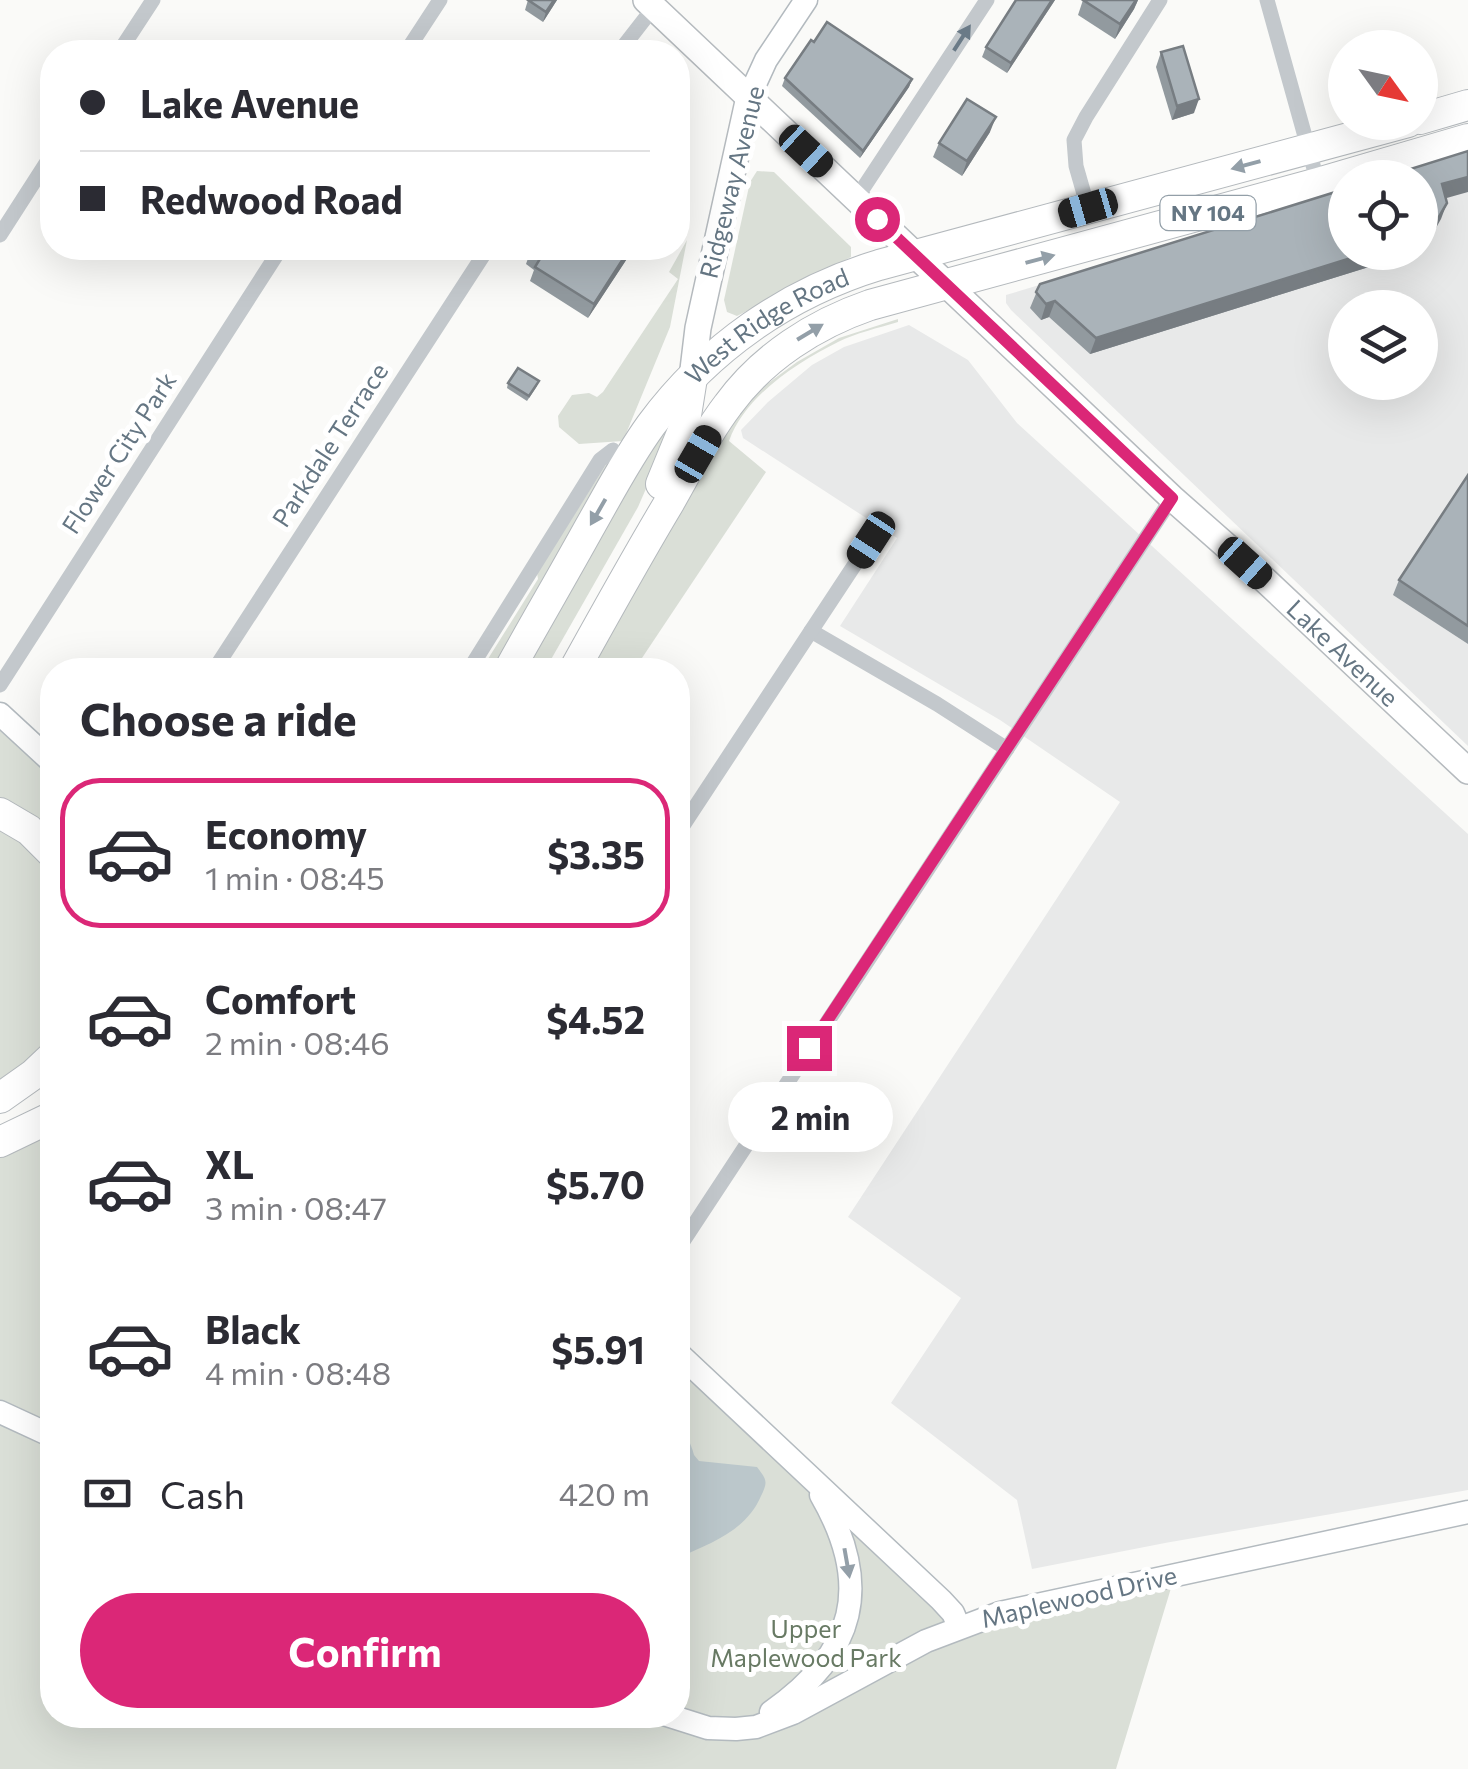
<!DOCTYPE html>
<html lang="en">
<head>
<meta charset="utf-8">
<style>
	:root { --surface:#fff; --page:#f7f7f7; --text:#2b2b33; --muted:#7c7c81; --line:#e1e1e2; --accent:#db2777 }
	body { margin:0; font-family:Commissioner,sans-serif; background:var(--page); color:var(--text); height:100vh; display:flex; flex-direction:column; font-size:38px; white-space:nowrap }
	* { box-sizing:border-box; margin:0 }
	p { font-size:32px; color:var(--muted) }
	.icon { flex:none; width:55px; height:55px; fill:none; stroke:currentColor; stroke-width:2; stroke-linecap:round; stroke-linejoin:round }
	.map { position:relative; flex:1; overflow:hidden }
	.panel { position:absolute; left:40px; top:658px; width:650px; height:1070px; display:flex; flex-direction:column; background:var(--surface); border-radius:40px; box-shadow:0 10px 40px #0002 }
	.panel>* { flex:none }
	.banner { position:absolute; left:40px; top:40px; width:650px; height:220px; border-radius:40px; box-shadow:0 10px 40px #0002; display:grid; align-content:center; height:220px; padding:0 40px; background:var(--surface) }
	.needle { width:65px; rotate:123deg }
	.tools { position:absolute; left:1328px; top:30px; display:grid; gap:20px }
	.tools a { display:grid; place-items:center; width:110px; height:110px; border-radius:50%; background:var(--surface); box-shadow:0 10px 40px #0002; font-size:50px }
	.end { position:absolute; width:45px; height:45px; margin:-22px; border:12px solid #db2777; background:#fff; box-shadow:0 0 0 5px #fff }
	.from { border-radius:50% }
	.bubble { position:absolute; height:70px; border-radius:35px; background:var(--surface); box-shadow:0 10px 40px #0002; font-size:32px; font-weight:700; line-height:70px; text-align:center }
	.car { position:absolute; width:30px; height:60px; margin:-30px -15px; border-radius:12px; box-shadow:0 0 8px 2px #0007; background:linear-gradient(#222 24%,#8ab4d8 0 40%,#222 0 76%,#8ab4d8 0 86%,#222 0) }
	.banner b { display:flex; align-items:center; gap:35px; height:95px; font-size:38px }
	.banner b+b { border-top:2px solid var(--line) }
	.banner i { width:25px; height:25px; background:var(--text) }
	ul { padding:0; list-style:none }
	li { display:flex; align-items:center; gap:30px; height:150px; margin:0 20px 15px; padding:0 20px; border:5px solid transparent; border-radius:40px }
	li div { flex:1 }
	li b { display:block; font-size:38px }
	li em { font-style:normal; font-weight:700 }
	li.selected { border-color:var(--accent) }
	li>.icon { width:90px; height:90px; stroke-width:1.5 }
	h2 { padding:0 40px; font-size:45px; line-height:120px }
	.pay { display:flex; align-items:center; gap:25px; height:110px; padding:0 40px; font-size:38px }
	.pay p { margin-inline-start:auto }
	.cta { display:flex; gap:20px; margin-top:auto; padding:20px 40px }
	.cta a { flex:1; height:115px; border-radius:60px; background:var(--accent); color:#fff; font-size:40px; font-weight:700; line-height:115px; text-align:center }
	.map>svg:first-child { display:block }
	.built { fill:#e8e9e9; fill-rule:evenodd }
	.green { fill:#dadfd7 }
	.water { fill:#bbc7cb }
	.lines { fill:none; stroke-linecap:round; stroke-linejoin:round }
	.secondary-casing { stroke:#b3babf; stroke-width:25 }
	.primary-casing { stroke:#b5babe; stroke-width:28 }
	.highway-casing { stroke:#b4b9bd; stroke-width:32 }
	.street { stroke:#c3c8cc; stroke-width:15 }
	.secondary { stroke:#fff; stroke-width:22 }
	.primary { stroke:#fff; stroke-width:25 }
	.highway { stroke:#fff; stroke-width:30 }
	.wall { fill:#929a9f }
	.shaded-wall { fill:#777d82 }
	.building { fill:#aab3b9; stroke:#777d82; stroke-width:2.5 }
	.oneway { fill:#6a7a87 }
	.oneway2 { fill:#939fa8 }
	.route { stroke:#db2777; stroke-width:12 }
	.labels { text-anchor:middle; stroke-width:10; stroke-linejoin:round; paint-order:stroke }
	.shield { fill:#fff; stroke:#939fa8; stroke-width:2.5 }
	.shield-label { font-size:22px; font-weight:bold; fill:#657683 }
	.street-label { font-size:25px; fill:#657683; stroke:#fff }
	.park-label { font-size:25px; fill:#687a64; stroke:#fff }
</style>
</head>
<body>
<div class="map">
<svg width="1468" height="1769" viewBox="0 0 1468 1769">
	<rect width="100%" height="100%" fill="#fafaf8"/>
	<g class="built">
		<path d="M1468,154V746L1011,310L1006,303V295L1345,193V252H1420V178ZM1345,308H1420V382H1345Z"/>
		<polygon points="909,325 968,360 1017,423 1468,834 1468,1490 1165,1543 1032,1569 1017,1500 891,1403 961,1298 848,1217 1120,802 1000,720 840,626 897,538 743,438 741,430 768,402 812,365 844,347"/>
	</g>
	<g class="green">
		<polygon points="757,171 774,172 851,247 851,257 737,316 727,312 724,300 750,182"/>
		<polygon points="687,240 670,327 623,441 579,444 559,427 558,416 572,395 589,393 597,397 603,392 678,279 669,272"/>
		<path d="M898,319V322C878,328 856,333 838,342C796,363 745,396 729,441L766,472L634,670H591L718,433L759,390L797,362L839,338Z"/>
		<polygon points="671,417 656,466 638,507 545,670 527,670 633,476"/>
		<polygon points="607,463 609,465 492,670 481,670 538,579 537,573"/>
		<polygon points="0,714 52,762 52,1065 0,1088"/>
		<polygon points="52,1119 52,1715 678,1715 678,1353 959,1627 1175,1575 1116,1769 0,1769 0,1143"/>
	</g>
	<path class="water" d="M678,1419C682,1425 693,1448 694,1455L699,1461L757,1467C767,1480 768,1482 761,1496C746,1531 711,1543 678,1558Z"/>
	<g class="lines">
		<g class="secondary-casing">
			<g id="secondary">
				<polyline points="749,97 766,60 806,0"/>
				<polyline points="0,714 52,762"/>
				<polyline points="678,1353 941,1600 953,1613 959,1627"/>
				<polyline points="0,1412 52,1436"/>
				<path d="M771,1712C856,1653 873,1585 821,1495"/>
				<polyline points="667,1715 708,1728 736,1729 756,1727 793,1713 926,1641 1000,1613 1468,1512"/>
			</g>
		</g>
		<g class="primary-casing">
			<g id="primary">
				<path id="s1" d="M646,0L1172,498L1266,581L1468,771"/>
				<polyline points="692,378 698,328 749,97"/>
			</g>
		</g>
		<g class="highway-casing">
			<g id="highway">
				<polyline points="1420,119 1468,105"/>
				<polyline points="661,484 684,428 692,378"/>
				<path id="s2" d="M509,670C535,623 562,577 588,530C608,495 627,458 651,425C708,348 787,293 879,265L1408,122"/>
				<path d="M574,670C605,614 636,558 669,503C688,470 705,435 728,405C763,357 815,324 870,305L1318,183L1468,139"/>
				<polyline points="0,813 29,830 52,853"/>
				<polyline points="0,1098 34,1074 52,1057"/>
				<polyline points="0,1142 52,1117"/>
			</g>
		</g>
		<g class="street">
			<polyline points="1267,0 1318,183"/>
			<polyline points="119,52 153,0"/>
			<polyline points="406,52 440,0"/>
			<polyline points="619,52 654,7"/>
			<polyline points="856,199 987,0"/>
			<polyline points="1088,208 1076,166 1074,140 1086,117 1160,0"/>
			<polyline points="0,235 52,154"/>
			<polyline points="811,631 937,704 1007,749"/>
			<polyline points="214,670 488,248"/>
			<polyline points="469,670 600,460 613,450"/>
			<polyline points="0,685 281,248"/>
			<polyline points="678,833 871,540"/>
			<polyline points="678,1249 1172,498"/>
		</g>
		<use href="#secondary" class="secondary"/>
		<use href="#primary" class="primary"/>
		<use href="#highway" class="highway"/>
	</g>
	<g class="wall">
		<polygon points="528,0 557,0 543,22 525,10"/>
		<polygon points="1016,0 1055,0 1007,73 982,57 986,47"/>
		<polygon points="1083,0 1138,0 1134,9 1115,39 1078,15"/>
		<polygon points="814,42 912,79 909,87 860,158 782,86 785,78"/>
		<polygon points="1161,52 1194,113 1172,120 1156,67"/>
		<polygon points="990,132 962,176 933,157 939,143"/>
		<polygon points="634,248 588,318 530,281 534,270 526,264 531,250"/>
		<polygon points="1345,252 1417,252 1090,354 1049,317 1041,320 1030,308 1040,284"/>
		<polygon points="508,383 537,386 527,401 507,388"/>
		<polygon points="1468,475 1468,644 1393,595 1399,580"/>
	</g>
	<g class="shaded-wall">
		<polygon points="554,0 557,0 543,22 546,12"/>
		<polygon points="1052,0 1055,0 1007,73 1011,63"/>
		<polygon points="1136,0 1138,0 1134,9 1115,39 1120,24"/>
		<polygon points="912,79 909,87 860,158 863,151"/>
		<polygon points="1199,99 1194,113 1172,120 1177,106"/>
		<polygon points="996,117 990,132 962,176 967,161"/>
		<polygon points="1468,177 1468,192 1436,201 1442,184"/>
		<polygon points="1447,203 1441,219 1423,251 1420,251 1420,237"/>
		<polygon points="630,248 634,248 588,318 594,304"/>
		<polygon points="1370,252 1417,252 1090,354 1096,338"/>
		<polygon points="1055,301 1049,317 1041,320 1046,304"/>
	</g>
	<g class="building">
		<polygon points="528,0 554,0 546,12"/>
		<polygon points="1016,0 1052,0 1011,63 986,47"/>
		<polygon points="1083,0 1136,0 1120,24"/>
		<polygon points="827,22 912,79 863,151 785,78 811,40 814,42"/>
		<polygon points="1183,46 1199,99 1177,106 1161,52"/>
		<polygon points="967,99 996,117 967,161 939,143"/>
		<polygon points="1468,151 1468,177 1442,184 1447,203 1429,234 1420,237 1420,178 1382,178"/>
		<polygon points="1345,189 1345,252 1370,252 1096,338 1055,301 1046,304 1036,292 1040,284"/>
		<polygon points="533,248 630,248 594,304 535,267 541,257 531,250"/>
		<polygon points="518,368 539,381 529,396 508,383"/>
		<polygon points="1468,475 1468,626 1399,580"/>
	</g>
	<defs><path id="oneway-solid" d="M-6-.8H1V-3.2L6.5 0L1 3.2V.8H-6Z" transform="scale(2.5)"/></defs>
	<use class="oneway" href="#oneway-solid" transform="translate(962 38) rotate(-57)"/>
	<g class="oneway2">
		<use href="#oneway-solid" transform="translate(1246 165) rotate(165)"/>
		<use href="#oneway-solid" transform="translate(1040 259) rotate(-15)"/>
		<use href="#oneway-solid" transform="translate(810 332) rotate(-31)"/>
		<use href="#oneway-solid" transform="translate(598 512) rotate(120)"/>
		<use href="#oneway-solid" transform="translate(847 1563) rotate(80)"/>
	</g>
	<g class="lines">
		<polyline class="route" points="809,1048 1172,498 877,219"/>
	</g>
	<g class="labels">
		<rect class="shield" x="1160.5" y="196" width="95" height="34" rx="8"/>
		<g class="shield-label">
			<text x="1208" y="221">NY 104</text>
		</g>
		<g class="street-label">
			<text transform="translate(732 182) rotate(-76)" y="9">Ridgeway Avenue</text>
			<text dy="9" stroke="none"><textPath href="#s2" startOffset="438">West Ridge Road</textPath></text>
			<text transform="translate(330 445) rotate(-57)" y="9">Parkdale Terrace</text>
			<text transform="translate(119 453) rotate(-57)" y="9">Flower City Park</text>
			<text dy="9" stroke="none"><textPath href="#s1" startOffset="955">Lake Avenue</textPath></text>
			<text transform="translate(1079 1597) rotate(-13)" y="9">Maplewood Drive</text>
		</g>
		<g class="park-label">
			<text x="806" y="1638">Upper<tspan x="806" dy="29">Maplewood Park</tspan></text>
		</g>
	</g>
</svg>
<div class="tools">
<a><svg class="needle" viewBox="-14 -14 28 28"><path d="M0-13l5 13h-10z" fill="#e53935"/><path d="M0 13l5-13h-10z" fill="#7c7c81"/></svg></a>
<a><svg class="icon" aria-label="locate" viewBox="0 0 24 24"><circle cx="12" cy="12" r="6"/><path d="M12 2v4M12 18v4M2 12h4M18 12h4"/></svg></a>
<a><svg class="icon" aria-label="layers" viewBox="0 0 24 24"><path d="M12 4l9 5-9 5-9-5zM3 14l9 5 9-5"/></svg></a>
</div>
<i class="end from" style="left:877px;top:219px"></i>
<i class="end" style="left:809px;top:1048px"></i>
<div class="bubble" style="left:728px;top:1082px;width:165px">2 min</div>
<i class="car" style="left:806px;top:151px;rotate:133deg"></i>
<i class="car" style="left:1088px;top:208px;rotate:254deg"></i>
<i class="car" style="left:698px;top:454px;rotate:30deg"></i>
<i class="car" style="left:871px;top:540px;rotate:213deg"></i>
<i class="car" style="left:1245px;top:563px;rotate:132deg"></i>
<div class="banner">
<b><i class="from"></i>Lake Avenue</b>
<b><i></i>Redwood Road</b>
</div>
<section class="panel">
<h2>Choose a ride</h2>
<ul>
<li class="selected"><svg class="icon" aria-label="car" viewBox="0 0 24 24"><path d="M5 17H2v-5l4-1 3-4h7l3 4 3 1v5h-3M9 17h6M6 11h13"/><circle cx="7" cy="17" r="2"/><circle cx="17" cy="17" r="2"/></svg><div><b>Economy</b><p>1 min · 08:45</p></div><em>$3.35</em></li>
<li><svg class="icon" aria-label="car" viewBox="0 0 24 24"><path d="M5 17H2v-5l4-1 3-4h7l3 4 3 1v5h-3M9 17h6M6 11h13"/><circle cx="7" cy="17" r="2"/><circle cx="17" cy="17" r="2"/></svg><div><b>Comfort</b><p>2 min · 08:46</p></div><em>$4.52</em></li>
<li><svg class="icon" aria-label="car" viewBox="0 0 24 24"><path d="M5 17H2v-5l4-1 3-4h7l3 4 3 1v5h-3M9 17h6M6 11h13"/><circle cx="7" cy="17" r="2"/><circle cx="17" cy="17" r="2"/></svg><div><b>XL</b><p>3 min · 08:47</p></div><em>$5.70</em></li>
<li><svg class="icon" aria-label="car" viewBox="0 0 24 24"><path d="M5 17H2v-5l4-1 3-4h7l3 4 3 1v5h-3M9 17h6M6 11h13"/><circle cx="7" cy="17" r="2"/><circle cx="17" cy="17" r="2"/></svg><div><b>Black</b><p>4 min · 08:48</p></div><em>$5.91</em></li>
</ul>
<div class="pay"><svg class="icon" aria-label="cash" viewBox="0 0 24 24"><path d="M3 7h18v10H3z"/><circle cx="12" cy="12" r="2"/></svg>Cash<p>420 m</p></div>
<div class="cta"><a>Confirm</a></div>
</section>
</div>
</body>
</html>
